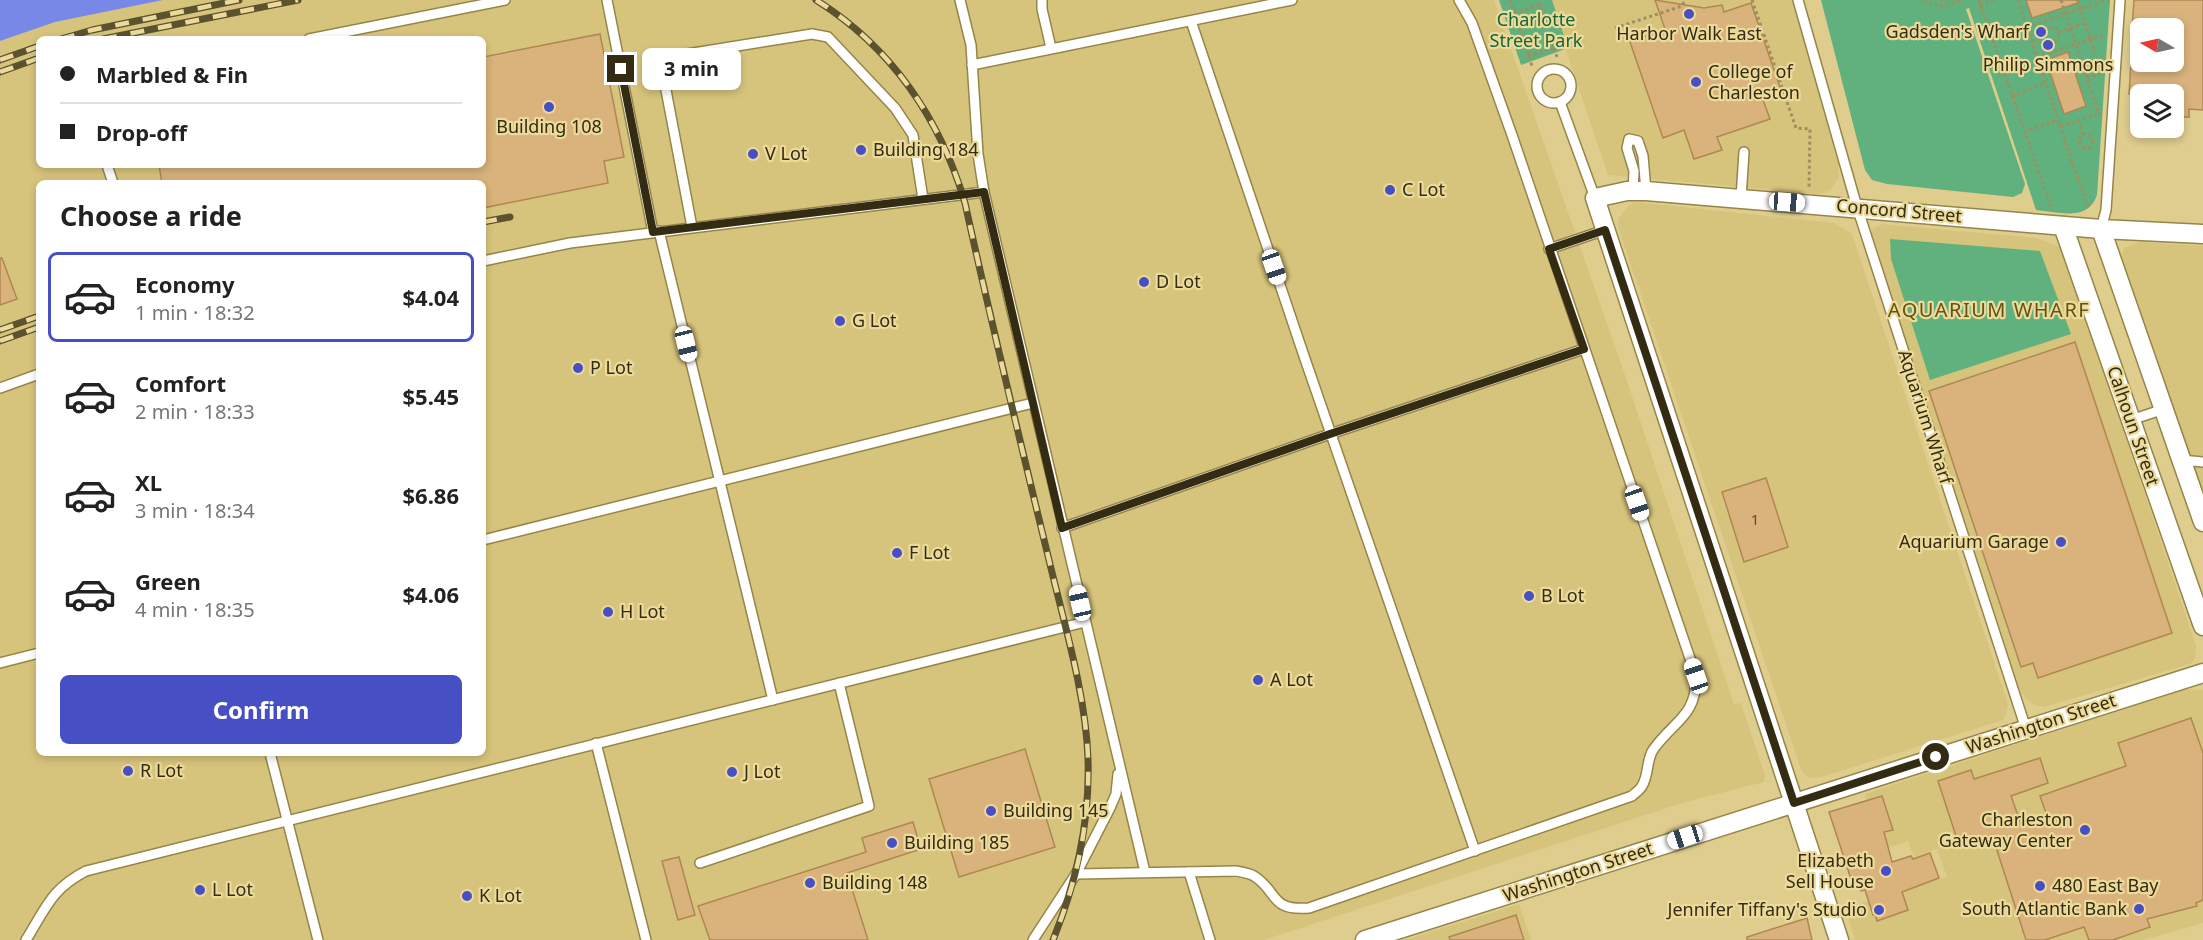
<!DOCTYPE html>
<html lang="en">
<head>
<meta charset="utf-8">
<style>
	:root { --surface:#fff; --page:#f6f6f6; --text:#222; --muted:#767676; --line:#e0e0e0; --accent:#474fc4 }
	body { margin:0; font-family:"Noto Sans",sans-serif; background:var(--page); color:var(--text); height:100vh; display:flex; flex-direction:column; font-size:22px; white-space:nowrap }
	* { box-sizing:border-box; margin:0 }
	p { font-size:20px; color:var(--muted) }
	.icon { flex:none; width:33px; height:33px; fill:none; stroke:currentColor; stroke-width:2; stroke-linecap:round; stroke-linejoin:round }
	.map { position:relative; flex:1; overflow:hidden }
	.panel { position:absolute; left:36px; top:180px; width:450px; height:576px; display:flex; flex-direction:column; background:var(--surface); border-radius:9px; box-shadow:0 3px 9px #0003 }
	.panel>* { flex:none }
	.top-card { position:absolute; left:36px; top:36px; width:450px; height:132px; border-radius:9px; box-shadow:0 3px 9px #0003; display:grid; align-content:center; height:132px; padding:0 24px; background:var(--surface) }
	.needle { width:39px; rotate:279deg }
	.controls { position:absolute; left:2130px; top:18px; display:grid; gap:12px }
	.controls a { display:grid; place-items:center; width:54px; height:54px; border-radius:9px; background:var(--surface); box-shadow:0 3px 9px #0003; font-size:30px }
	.end { position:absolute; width:27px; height:27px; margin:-14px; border:8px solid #332c12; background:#fff; box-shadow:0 0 0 3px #fff }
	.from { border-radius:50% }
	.bubble { position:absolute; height:42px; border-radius:9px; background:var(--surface); box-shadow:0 3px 9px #0003; font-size:20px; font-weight:700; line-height:42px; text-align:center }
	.car { position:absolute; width:18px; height:36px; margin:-18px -9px; border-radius:8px; box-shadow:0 0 4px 2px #0007; background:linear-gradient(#fff 24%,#345 0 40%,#fff 0 76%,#345 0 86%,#fff 0) }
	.top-card b { display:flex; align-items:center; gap:21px; height:57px; font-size:22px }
	.top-card b+b { border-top:2px solid var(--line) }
	.top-card i { width:15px; height:15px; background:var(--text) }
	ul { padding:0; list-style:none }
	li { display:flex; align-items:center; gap:18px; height:90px; margin:0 12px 9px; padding:0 12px; border:3px solid transparent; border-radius:9px }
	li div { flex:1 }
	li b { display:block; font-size:22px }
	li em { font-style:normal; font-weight:700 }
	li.on { border-color:var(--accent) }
	li>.icon { width:54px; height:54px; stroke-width:1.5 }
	h2 { padding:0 24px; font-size:27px; line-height:72px }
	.button { display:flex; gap:12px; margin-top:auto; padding:12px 24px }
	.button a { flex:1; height:69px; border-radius:9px; background:var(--accent); color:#fff; font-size:24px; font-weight:700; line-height:69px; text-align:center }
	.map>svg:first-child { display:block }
	.built { fill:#d7c47c; fill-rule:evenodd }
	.green { fill:#60b17e }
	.water { fill:#7888e6 }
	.building { fill:#d9b27c; stroke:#ae8853; stroke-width:1.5 }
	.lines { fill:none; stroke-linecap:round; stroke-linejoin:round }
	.service-casing { stroke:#968548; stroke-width:12 }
	.minor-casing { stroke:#968548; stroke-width:21 }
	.path { stroke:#9d8f5f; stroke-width:3; stroke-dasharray:3 3; stroke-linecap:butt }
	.service { stroke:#fff; stroke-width:9 }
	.minor { stroke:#fff; stroke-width:18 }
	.rail-casing { stroke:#5b522f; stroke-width:7 }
	.rail { stroke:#ecda9b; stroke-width:4.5; stroke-dasharray:14; stroke-linecap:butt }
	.route { stroke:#332c12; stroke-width:8 }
	.poi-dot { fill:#474fc4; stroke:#ecda9b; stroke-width:2 }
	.labels { text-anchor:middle; stroke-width:4.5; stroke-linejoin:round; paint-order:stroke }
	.number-label { font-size:15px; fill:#5c4e2c }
	.park-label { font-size:18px; fill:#14653a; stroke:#ecda9b }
	.poi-label { font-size:18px; fill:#332c12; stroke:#ecda9b; text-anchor:start }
	.street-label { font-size:18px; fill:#332c12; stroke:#ecda9b }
	.neighbourhood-label { font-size:20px; letter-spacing:1.5px; fill:#645412; stroke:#ecda9b }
</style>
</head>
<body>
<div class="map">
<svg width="2203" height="940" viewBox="0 0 2203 940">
	<rect width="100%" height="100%" fill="#dfcd8e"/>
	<g class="built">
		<path d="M163,0H1494L1626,378L1734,704L1741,703L1765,775L1764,782L1682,803L1264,940H0V41L55,22ZM39,39H483V165H39ZM39,183H483V753H39Z"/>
		<polygon points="1549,0 1792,0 1838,163 1839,177 1834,186 1829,191 1818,194 1608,175"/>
		<polygon points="1635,202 1835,223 1852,234 2008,704 2006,714 2003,720 1822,777 1811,778 1805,775 1801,769 1618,227 1618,219 1628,206"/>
		<polygon points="1882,224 2038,238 2062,248 2196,646 2195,659 2190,664 2044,707 2034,705 2026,699 2019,688 1870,234 1874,228"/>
		<polygon points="2138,242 2203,246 2203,503 2121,260 2124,248"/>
		<polygon points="2184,689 2203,690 2203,923 2143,940 1855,940 1845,908 1947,877 1937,849 1914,857 1908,841 1881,850 1865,794"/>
		<polygon points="1519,904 1531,940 1405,940"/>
	</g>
	<g class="green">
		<polygon points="1499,0 1552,0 1568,48 1521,65"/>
		<path d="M1821,0H2110L2097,195C2088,222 2058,212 2036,210L1969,8L1966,9L2025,184L2022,193L2013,197L1887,184L1872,180L1865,170Z"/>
		<polygon points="1890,239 2040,251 2071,334 1930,380 1891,259"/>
	</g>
	<polygon class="water" points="0,0 163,0 55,22 0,41"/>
	<g class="building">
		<polygon points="1655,0 1704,8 1722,5 1724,12 1751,3 1782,93 1763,100 1770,119 1717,137 1722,150 1694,159 1684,130 1663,138 1630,42 1665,29"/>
		<polygon points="2026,0 2077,0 2078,3 2032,18"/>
		<polygon points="2134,0 2203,0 2203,110 2189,109 2189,117 2174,117 2174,94 2129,94 2131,62 2174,62 2174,28 2132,28"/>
		<polygon points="600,34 624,157 604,161 608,183 483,208 483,183 162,183 159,165 483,165 483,57"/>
		<polygon points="2068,52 2086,106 2064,114 2046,60"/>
		<polygon points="0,258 2,258 17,299 0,305"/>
		<polygon points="2075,342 2172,633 2038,678 2033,663 2021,667 1929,391"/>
		<polygon points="1766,478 1788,547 1744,562 1722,492"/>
		<polygon points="2191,718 2203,753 2203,900 2196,903 2197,906 2147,919 2150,927 2113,940 2089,940 2084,927 2045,940 2026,940 1992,835 1959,845 1938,781 1971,770 1974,779 2040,758 2048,783 2011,796 2021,824 2047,816 2040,796 2126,766 2118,743"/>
		<polygon points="1025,749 1055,847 959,877 929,779"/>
		<polygon points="1882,796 1893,830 1884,832 1892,862 1911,856 1913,859 1930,853 1939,878 1902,892 1908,910 1877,921 1875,914 1873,915 1865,890 1861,891 1858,886 1853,885 1829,812"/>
		<polygon points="913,822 921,849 847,873 868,940 710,940 698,906 866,852 862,838"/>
		<polygon points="679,857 695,915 678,920 662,861"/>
		<polygon points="1516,915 1524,940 1450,940 1449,937"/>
		<polygon points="1807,918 1812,940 1747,940 1747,937"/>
	</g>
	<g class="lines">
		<g class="service-casing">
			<g id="service">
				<polyline points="607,0 653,232"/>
				<polyline points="960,0 971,45 978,154 984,192 1145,872"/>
				<polyline points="1042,0 1042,9 1051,48"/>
				<polyline points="1798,0 1857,207 2026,729"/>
				<polyline points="1191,21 1304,356 1475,851"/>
				<polyline points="309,39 505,0"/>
				<polyline points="972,65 1292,0"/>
				<circle cx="1554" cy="86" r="17"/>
				<polyline points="1560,102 1595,198"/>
				<polyline points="107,165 113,183"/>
				<polyline points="1633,191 1634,171 1627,148 1629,139 1638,141 1643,156 1646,191"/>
				<polyline points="1741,198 1744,152"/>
				<path d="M692,227L666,90C669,74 676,65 687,54L812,34L828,37L895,108L913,135L923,199"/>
				<polyline points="2101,229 2106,210 2120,0"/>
				<polyline points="659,231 773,700"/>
				<polyline points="1549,249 1605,230"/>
				<polyline points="483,261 570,243 984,192"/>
				<polyline points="0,388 39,374"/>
				<polyline points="2131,420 2164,409"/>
				<polyline points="2181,460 2203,462"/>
				<polyline points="1062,528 1330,434 1584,349"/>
				<polyline points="483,540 1033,403"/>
				<polyline points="0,663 39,653"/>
				<polyline points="596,743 646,940"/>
				<polyline points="270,753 318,940"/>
				<polyline points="700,863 869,806 839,683"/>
				<polyline points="1189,872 1210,940"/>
				<path d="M1076,874L1236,871C1242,872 1249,873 1254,876C1279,892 1269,911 1309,908L1632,796C1635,793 1640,790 1642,786C1649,775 1646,761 1653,750C1673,721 1697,717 1696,676L1512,135L1472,23L1459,0"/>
				<path d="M26,940C46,908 51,889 86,871L1085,622"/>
				<polyline points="1033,940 1076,874 1110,808 1116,794 1118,774"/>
			</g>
		</g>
		<g class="minor-casing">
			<g id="minor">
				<polyline points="2063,226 2203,626"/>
				<polyline points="2101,229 2203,522"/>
				<polyline points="1365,940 2203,673"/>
				<polyline points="1839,940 1595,198 1627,191 1646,191 2101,229 2203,234"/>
			</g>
		</g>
		<g class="path">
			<polyline points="1510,0 1532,66"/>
			<polyline points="1752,0 1796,128 1810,129 1809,188"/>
			<polyline points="1924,0 1941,7 1963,0"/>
			<polyline points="1940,0 1947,0"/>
			<polyline points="1979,0 2051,207"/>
			<polyline points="2018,0 2072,162 2089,208"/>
			<polyline points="2061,0 2098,112"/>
			<polyline points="2078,0 2101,72"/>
			<polyline points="1980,5 1994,0"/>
			<polyline points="1514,13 1540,5"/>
			<circle cx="2051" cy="35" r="8"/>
			<polyline points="2027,27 2107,0"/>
			<polyline points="1615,28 1682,6 1685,0"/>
			<polyline points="2059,32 2085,23"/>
			<polyline points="2032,41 2043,38"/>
			<polyline points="1528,56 1554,48 1538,0"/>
			<polyline points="1557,57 1554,48 1581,39"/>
			<polyline points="2037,57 2104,35"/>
			<polyline points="2087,78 2102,73"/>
			<polyline points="2012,96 2046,83"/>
			<polyline points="2078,120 2083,135"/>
			<polyline points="2060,126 2101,113"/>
			<polyline points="2024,132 2058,120"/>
			<circle cx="2086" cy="141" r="7"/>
		</g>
		<use href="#service" class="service"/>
		<use href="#minor" class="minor"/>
		<g class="rail-casing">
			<g id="rail">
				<path d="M816,0C891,47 940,118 965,203C991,322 1020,441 1049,560C1064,623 1086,695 1088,759C1090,823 1077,881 1053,940"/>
				<polyline points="61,39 92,30 239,0"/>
				<polyline points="103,39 298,0"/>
				<polyline points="0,60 39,46"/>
				<polyline points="0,72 39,58"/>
				<polyline points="483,222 510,217"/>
				<polyline points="0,330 39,316"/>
				<polyline points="0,341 39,327"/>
			</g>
		</g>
		<use href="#rail" class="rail"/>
	</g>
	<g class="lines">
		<polyline class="route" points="621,69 653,232 984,192 1062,528 1330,434 1584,349 1549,249 1605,230 1794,803 1936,757"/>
	</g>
	<g class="poi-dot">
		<circle cx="1689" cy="14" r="6"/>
		<circle cx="2041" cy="32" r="6"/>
		<circle cx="2048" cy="45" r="6"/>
		<circle cx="1696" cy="82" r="6"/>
		<circle cx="549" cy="107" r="6"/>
		<circle cx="861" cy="150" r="6"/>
		<circle cx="753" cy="154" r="6"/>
		<circle cx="1390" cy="190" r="6"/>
		<circle cx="1144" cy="282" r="6"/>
		<circle cx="840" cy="321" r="6"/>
		<circle cx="578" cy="368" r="6"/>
		<circle cx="2061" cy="542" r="6"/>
		<circle cx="897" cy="553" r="6"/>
		<circle cx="1529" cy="596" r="6"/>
		<circle cx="608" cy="612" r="6"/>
		<circle cx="1258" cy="680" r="6"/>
		<circle cx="128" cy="771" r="6"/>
		<circle cx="732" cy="772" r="6"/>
		<circle cx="991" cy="811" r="6"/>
		<circle cx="2085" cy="830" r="6"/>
		<circle cx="892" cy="843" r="6"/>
		<circle cx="1886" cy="871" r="6"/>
		<circle cx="810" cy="883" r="6"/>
		<circle cx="2040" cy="886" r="6"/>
		<circle cx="200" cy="890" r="6"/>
		<circle cx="467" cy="896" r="6"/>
		<circle cx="2139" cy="909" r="6"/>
		<circle cx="1879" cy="910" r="6"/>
	</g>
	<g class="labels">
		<g class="number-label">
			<text x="1755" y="525">1</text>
		</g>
		<g class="park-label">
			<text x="1536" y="26">Charlotte<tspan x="1536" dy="21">Street Park</tspan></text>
		</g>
		<g class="poi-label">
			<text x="2029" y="38" text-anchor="end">Gadsden's Wharf</text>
			<text x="1689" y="40" text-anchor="middle">Harbor Walk East</text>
			<text x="2048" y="71" text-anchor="middle">Philip Simmons</text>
			<text x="1708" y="78">College of<tspan x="1708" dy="21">Charleston</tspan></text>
			<text x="549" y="133" text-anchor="middle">Building 108</text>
			<text x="873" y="156">Building 184</text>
			<text x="765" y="160">V Lot</text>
			<text x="1402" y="196">C Lot</text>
			<text x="1156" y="288">D Lot</text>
			<text x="852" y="327">G Lot</text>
			<text x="590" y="374">P Lot</text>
			<text x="2049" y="548" text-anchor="end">Aquarium Garage</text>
			<text x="909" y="559">F Lot</text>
			<text x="1541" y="602">B Lot</text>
			<text x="620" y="618">H Lot</text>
			<text x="1270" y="686">A Lot</text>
			<text x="140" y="777">R Lot</text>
			<text x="744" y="778">J Lot</text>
			<text x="1003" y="817">Building 145</text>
			<text x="2073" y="826" text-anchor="end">Charleston<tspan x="2073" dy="21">Gateway Center</tspan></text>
			<text x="904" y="849">Building 185</text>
			<text x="1874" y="867" text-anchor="end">Elizabeth<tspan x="1874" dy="21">Sell House</tspan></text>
			<text x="822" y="889">Building 148</text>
			<text x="2052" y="892">480 East Bay</text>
			<text x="212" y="896">L Lot</text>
			<text x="479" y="902">K Lot</text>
			<text x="2127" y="915" text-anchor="end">South Atlantic Bank</text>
			<text x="1867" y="916" text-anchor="end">Jennifer Tiffany's Studio</text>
		</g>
		<g class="street-label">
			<text transform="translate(1899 211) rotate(5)" y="6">Concord Street</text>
			<text transform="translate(1925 417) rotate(72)" y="6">Aquarium Wharf</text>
			<text transform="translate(2133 426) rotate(71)" y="6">Calhoun Street</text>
			<text transform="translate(2041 724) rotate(-18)" y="6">Washington Street</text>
			<text transform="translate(1578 872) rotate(-18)" y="6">Washington Street</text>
		</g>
		<g class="neighbourhood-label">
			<text x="1989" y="317">AQUARIUM WHARF</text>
		</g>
	</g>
</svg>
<div class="controls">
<a><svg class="needle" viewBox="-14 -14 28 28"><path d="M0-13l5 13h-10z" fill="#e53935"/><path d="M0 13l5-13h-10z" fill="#767676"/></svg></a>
<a><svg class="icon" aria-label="layers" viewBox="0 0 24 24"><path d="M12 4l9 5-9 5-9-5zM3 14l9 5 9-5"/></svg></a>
</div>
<i class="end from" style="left:1936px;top:757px"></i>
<i class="end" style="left:621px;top:69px"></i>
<div class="bubble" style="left:642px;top:48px;width:99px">3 min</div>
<i class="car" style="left:1787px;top:202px;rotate:94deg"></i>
<i class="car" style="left:1274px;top:267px;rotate:161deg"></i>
<i class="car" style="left:686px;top:344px;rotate:166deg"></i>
<i class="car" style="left:1637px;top:503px;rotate:161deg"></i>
<i class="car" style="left:1080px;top:603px;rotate:347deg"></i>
<i class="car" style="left:1696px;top:676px;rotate:341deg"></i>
<i class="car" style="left:1685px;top:837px;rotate:252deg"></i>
<div class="top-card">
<b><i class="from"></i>Marbled &amp; Fin</b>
<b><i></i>Drop-off</b>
</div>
<section class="panel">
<h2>Choose a ride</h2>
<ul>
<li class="on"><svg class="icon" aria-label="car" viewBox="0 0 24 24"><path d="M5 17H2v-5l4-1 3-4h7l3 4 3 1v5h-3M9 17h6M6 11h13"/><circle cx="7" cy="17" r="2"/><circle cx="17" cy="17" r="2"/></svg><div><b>Economy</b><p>1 min · 18:32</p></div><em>$4.04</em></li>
<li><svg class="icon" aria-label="car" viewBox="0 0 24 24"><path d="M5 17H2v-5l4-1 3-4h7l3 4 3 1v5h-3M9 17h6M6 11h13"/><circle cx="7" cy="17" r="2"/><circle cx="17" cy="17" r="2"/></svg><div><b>Comfort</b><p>2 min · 18:33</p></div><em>$5.45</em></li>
<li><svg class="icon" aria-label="car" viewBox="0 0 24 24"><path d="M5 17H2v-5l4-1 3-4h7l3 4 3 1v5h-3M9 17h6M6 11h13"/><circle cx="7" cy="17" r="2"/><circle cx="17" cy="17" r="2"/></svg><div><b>XL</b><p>3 min · 18:34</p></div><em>$6.86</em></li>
<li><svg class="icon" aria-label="car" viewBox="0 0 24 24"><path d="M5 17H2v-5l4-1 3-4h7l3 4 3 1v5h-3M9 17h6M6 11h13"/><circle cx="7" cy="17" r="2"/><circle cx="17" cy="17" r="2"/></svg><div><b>Green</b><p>4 min · 18:35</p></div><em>$4.06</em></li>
</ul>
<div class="button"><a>Confirm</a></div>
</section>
</div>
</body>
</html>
